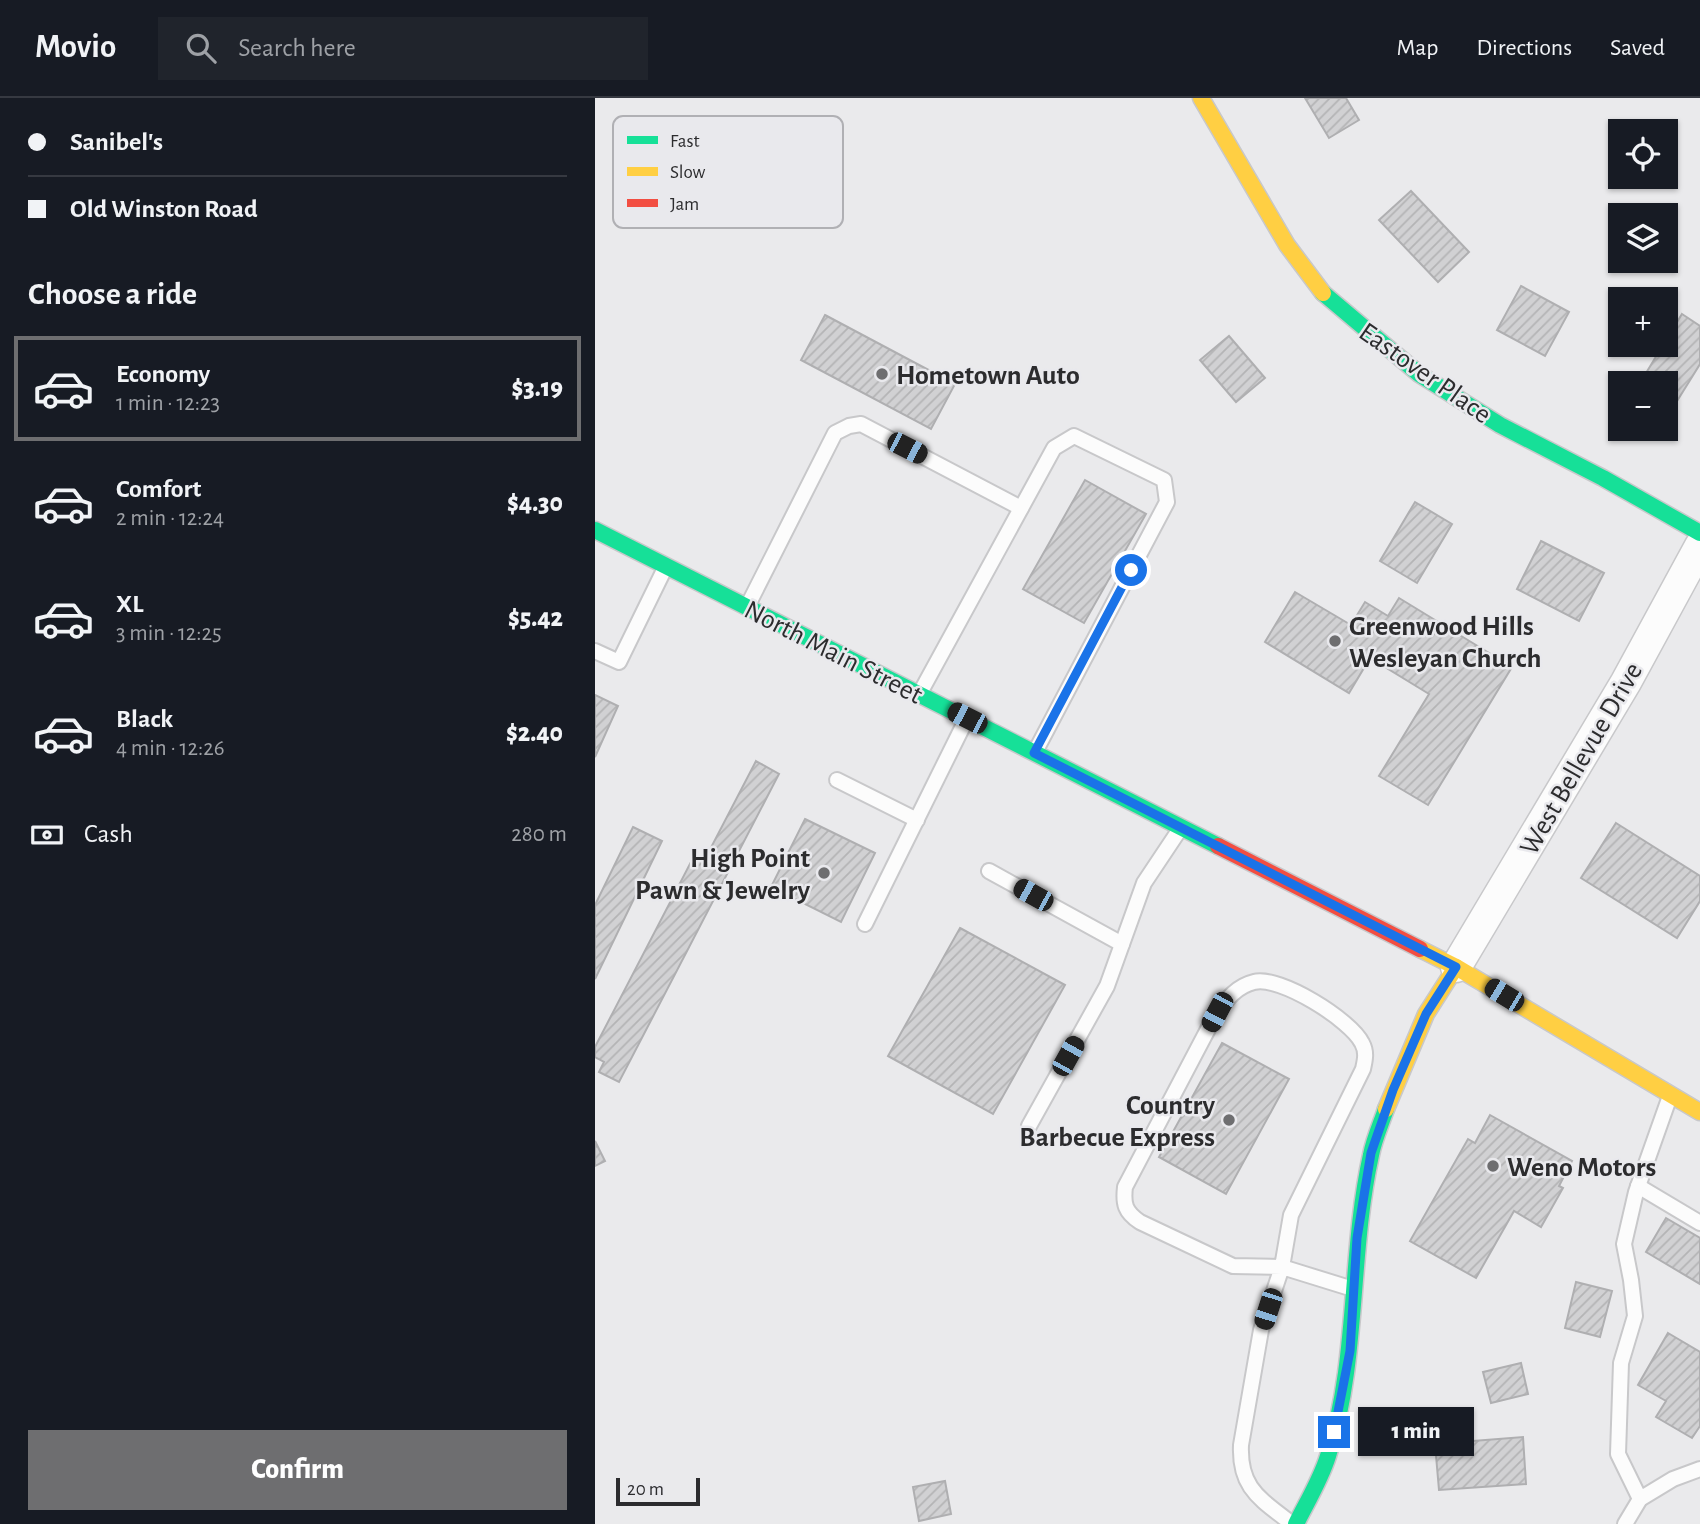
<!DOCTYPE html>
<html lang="en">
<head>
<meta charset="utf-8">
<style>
	:root { --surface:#171b24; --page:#20242c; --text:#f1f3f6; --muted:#9ea1a6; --line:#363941; --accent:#6e6e70 }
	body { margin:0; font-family:"Alegreya Sans",sans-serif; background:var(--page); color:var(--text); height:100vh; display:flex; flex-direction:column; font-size:26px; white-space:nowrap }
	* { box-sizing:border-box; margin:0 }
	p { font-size:23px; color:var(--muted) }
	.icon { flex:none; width:38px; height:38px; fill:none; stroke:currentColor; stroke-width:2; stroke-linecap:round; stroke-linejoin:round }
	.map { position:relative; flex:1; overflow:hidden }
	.panel { display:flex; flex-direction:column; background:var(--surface); width:595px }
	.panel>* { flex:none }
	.hud { display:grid; align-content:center; height:154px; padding:0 28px; background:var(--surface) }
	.controls { position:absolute; left:1013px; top:21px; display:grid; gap:14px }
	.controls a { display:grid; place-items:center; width:70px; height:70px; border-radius:0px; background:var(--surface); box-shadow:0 2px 5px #0004; font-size:35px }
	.scale { position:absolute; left:21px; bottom:18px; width:84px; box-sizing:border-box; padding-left:7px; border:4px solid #2c2c2e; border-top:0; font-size:19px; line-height:24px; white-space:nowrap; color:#2c2c2e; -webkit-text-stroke:5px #e9e9ed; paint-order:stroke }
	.end { position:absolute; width:32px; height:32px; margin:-16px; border:9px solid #1a73e8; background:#fff; box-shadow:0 0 0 4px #fff }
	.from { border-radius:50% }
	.bubble { position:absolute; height:49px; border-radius:0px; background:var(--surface); box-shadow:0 2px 5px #0004; font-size:23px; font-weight:800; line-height:49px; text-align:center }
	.car { position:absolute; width:21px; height:42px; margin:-21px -10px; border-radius:9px; box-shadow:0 0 5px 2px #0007; background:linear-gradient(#222 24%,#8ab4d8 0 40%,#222 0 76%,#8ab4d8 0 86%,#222 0) }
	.hud b { display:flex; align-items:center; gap:24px; height:66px; font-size:26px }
	.hud b+b { border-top:2px solid var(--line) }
	.hud i { width:18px; height:18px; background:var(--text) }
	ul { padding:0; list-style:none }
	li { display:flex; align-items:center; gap:21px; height:105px; margin:0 14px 10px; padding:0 14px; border:4px solid transparent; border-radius:0px }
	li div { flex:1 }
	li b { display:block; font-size:26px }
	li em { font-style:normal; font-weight:800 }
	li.current { border-color:var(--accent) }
	li>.icon { width:63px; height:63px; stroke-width:1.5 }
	h2 { padding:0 28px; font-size:32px; line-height:84px }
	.pay { display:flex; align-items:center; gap:18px; height:77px; padding:0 28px; font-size:26px }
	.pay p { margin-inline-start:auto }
	.action { display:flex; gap:14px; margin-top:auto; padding:14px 28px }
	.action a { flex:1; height:80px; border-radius:0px; background:var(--accent); color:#fff; font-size:28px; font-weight:800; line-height:80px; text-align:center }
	header { display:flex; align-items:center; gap:42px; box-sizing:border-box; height:98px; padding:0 35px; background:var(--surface); border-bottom:2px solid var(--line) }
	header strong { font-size:33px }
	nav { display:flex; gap:38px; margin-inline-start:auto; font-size:24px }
	.search { width:490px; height:63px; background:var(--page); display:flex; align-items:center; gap:18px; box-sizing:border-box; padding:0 24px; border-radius:0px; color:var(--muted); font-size:26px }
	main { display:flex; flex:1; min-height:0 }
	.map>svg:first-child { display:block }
	.building { fill:url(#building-hatch); stroke:#afafb1; stroke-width:2 }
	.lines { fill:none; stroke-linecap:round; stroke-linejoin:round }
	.lane-casing { stroke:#c8c8ca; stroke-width:18 }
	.street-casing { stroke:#c8c8ca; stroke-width:33 }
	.fast-casing { stroke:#c8c8ca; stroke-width:19 }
	.slow-casing { stroke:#c8c8ca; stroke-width:19 }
	.jam-casing { stroke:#c8c8ca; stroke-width:19 }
	.lane { stroke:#fcfcfc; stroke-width:14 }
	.street { stroke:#fcfcfc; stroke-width:30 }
	.fast { stroke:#16e098; stroke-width:16 }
	.slow { stroke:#ffcf43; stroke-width:16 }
	.jam { stroke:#f24e42; stroke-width:16 }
	.route { stroke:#1a73e8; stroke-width:9 }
	.poi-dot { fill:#6e6e70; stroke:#e9e9ed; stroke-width:2.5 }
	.labels { text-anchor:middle; stroke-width:5; stroke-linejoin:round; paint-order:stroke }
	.street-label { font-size:28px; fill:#2c2c2e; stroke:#e9e9ed }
	.poi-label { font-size:28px; font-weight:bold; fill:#2c2c2e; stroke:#e9e9ed; text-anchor:start }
	.key { fill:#e9e9ed; stroke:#b0b0b4; stroke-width:2 }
	.key-label { font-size:19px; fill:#2c2c2e }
</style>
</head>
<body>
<header>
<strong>Movio</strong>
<div class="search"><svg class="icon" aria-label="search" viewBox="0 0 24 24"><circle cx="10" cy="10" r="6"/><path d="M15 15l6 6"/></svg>Search here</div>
<nav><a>Map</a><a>Directions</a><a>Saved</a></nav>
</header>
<main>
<section class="panel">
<div class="hud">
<b><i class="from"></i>Sanibel's</b>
<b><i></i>Old Winston Road</b>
</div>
<h2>Choose a ride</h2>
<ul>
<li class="current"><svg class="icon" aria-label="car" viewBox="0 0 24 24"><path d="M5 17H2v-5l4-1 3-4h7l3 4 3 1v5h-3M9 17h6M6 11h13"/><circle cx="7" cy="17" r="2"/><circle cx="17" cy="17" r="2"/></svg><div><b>Economy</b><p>1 min · 12:23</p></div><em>$3.19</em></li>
<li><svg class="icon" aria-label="car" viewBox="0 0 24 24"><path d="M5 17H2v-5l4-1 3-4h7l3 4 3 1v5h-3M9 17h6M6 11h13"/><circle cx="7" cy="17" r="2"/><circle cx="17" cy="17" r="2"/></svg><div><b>Comfort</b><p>2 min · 12:24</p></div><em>$4.30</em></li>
<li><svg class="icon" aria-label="car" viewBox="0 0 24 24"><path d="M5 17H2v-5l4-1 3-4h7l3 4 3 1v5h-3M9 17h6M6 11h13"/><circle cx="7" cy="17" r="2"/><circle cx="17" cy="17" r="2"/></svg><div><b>XL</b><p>3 min · 12:25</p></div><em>$5.42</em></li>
<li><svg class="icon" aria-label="car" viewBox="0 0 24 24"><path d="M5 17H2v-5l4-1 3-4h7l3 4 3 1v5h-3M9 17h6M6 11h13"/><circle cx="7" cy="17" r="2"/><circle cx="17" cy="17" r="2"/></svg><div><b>Black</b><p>4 min · 12:26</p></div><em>$2.40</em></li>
</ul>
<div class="pay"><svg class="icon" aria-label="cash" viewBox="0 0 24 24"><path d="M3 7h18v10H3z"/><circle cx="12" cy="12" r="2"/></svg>Cash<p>280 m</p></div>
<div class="action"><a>Confirm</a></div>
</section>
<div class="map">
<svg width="1105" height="1426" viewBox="0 0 1105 1426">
	<defs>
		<pattern id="building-hatch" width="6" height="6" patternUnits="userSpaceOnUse" patternTransform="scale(1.75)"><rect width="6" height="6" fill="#d1d1d3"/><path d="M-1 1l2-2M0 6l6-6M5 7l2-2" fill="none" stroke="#b4b4b5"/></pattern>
	</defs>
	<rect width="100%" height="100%" fill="#eaeaec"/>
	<g class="building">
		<polygon points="710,0 751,0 764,22 734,40"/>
		<polygon points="816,93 874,154 843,184 784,122"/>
		<polygon points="926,188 974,214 950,258 902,232"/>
		<polygon points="1087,216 1105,228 1105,266 1079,308 1071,304 1071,285 1045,285 1068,247 1071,247 1071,242"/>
		<polygon points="230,217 360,286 336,331 206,262"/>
		<polygon points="634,238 670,280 641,304 605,262"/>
		<polygon points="490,382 551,416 489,525 428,491"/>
		<polygon points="820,404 857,426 822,485 785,463"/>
		<polygon points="946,443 1009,475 984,523 922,491"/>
		<polygon points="700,494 756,527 770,504 793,518 804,500 917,569 833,707 784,678 834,596 775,560 754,595 670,544"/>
		<polygon points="0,597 23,608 0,659"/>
		<polygon points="161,663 184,676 24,984 4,974 9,964 0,959 0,949 98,760 108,765"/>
		<polygon points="210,721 280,755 246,824 176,789"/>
		<polygon points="1021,725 1105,778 1105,803 1082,840 986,780"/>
		<polygon points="38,729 67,743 0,881 0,807"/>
		<polygon points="365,830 470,887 398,1016 293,958"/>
		<polygon points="627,945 694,981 631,1096 564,1059"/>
		<polygon points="895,1017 977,1063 964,1088 968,1090 946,1129 919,1113 881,1180 815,1143 873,1041 880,1045"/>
		<polygon points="0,1043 10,1063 0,1068"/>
		<polygon points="1071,1120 1105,1140 1105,1186 1051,1154"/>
		<polygon points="981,1184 1017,1193 1005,1239 970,1230"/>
		<polygon points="1073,1235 1105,1254 1105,1328 1097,1340 1061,1319 1071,1303 1043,1287"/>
		<polygon points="926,1265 933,1296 896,1305 888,1274"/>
		<polygon points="928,1339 931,1386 844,1392 840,1346"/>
		<polygon points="350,1383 356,1416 324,1423 318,1389"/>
	</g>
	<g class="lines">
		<g class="lane-casing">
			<g id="lane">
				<polyline points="153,507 240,335 254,328 266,326 426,410"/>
				<polyline points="0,553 24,564 71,468"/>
				<polyline points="325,595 459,350 479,338 569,382 572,404 440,654"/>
				<polyline points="242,682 322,722"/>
				<polyline points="394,773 527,846"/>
				<polyline points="270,826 371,622"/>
				<polyline points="434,1028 512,888 549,785 585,731"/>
				<polyline points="1043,1088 1105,1125"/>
				<polyline points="1045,1401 1023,1356 1026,1265 1040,1218 1036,1182 1029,1146 1041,1094 1075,998"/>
				<path d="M697,1426C666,1401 644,1391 646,1347L666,1232L687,1169L696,1117L768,971C770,962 772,954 767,945C756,922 684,877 659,884C642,888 632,901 622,914L530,1089C528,1106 530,1114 545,1124L638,1168L687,1169L758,1191"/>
				<polyline points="1030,1426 1045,1401 1078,1381 1105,1371"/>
			</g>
		</g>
		<g class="street-casing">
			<polyline id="street" points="861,869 1031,584 1105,448"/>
		</g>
		<g class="fast-casing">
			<g id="fast">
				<polyline points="728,195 824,276 905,327 1008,380 1105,435"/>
				<polyline points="0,432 623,748"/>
				<path d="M701,1426C712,1404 726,1381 733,1358C764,1261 754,1156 776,1057C779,1041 786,1026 791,1011"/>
			</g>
		</g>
		<g class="slow-casing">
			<g id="slow">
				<polyline points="606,0 692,147 728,195"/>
				<polyline points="825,851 861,869 1105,1014"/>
				<polyline points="791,1011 831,916 861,869"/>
			</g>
		</g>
		<g class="jam-casing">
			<polyline id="jam" points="623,748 825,851"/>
		</g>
		<use href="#lane" class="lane"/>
		<use href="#street" class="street"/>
		<use href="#fast" class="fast"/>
		<use href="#slow" class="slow"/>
		<use href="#jam" class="jam"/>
	</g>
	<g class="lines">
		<polyline class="route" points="536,472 439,655 861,869 831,916 798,992 776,1055 762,1140 755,1253 739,1334"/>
	</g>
	<g class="poi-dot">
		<circle cx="287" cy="276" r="7"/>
		<circle cx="740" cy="543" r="7"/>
		<circle cx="229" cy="775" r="7"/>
		<circle cx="634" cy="1022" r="7"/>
		<circle cx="898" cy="1068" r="7"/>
	</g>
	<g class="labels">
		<g class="street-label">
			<text transform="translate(831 274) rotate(35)" y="10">Eastover Place</text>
			<text transform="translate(239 553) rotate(27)" y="10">North Main Street</text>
			<text transform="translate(985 660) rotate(-60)" y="10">West Bellevue Drive</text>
		</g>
		<g class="poi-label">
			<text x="301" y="286">Hometown Auto</text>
			<text x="754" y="537">Greenwood Hills<tspan x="754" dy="32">Wesleyan Church</tspan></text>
			<text x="215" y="769" text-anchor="end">High Point<tspan x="215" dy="32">Pawn &amp; Jewelry</tspan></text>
			<text x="620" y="1016" text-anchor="end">Country<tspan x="620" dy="32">Barbecue Express</tspan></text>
			<text x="912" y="1078">Weno Motors</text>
		</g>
	</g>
	<rect x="18" y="18" width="230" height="112" rx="10" class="key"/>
	<rect x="32" y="38" width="31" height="8" fill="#16e098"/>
	<rect x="32" y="69" width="31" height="9" fill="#ffcf43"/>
	<rect x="32" y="101" width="31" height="8" fill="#f24e42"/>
	<g class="key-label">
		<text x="75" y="49">Fast</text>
		<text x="75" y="80">Slow</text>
		<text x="75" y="112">Jam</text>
	</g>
</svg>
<div class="controls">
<a><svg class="icon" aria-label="locate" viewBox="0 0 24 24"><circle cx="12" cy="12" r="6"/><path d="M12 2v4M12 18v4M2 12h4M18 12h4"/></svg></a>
<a><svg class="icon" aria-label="layers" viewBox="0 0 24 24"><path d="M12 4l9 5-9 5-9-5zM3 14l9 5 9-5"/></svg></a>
<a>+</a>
<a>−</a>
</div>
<div class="scale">20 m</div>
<i class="end from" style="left:536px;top:472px"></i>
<i class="end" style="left:739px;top:1334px"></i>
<div class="bubble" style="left:763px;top:1309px;width:116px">1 min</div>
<i class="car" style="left:312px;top:350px;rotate:117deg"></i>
<i class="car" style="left:372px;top:620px;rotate:297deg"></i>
<i class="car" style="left:438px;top:797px;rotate:299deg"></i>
<i class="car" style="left:909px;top:897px;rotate:301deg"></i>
<i class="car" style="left:622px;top:914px;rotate:208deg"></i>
<i class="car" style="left:473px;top:958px;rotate:29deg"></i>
<i class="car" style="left:673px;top:1211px;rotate:198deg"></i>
</div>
</main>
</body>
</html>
